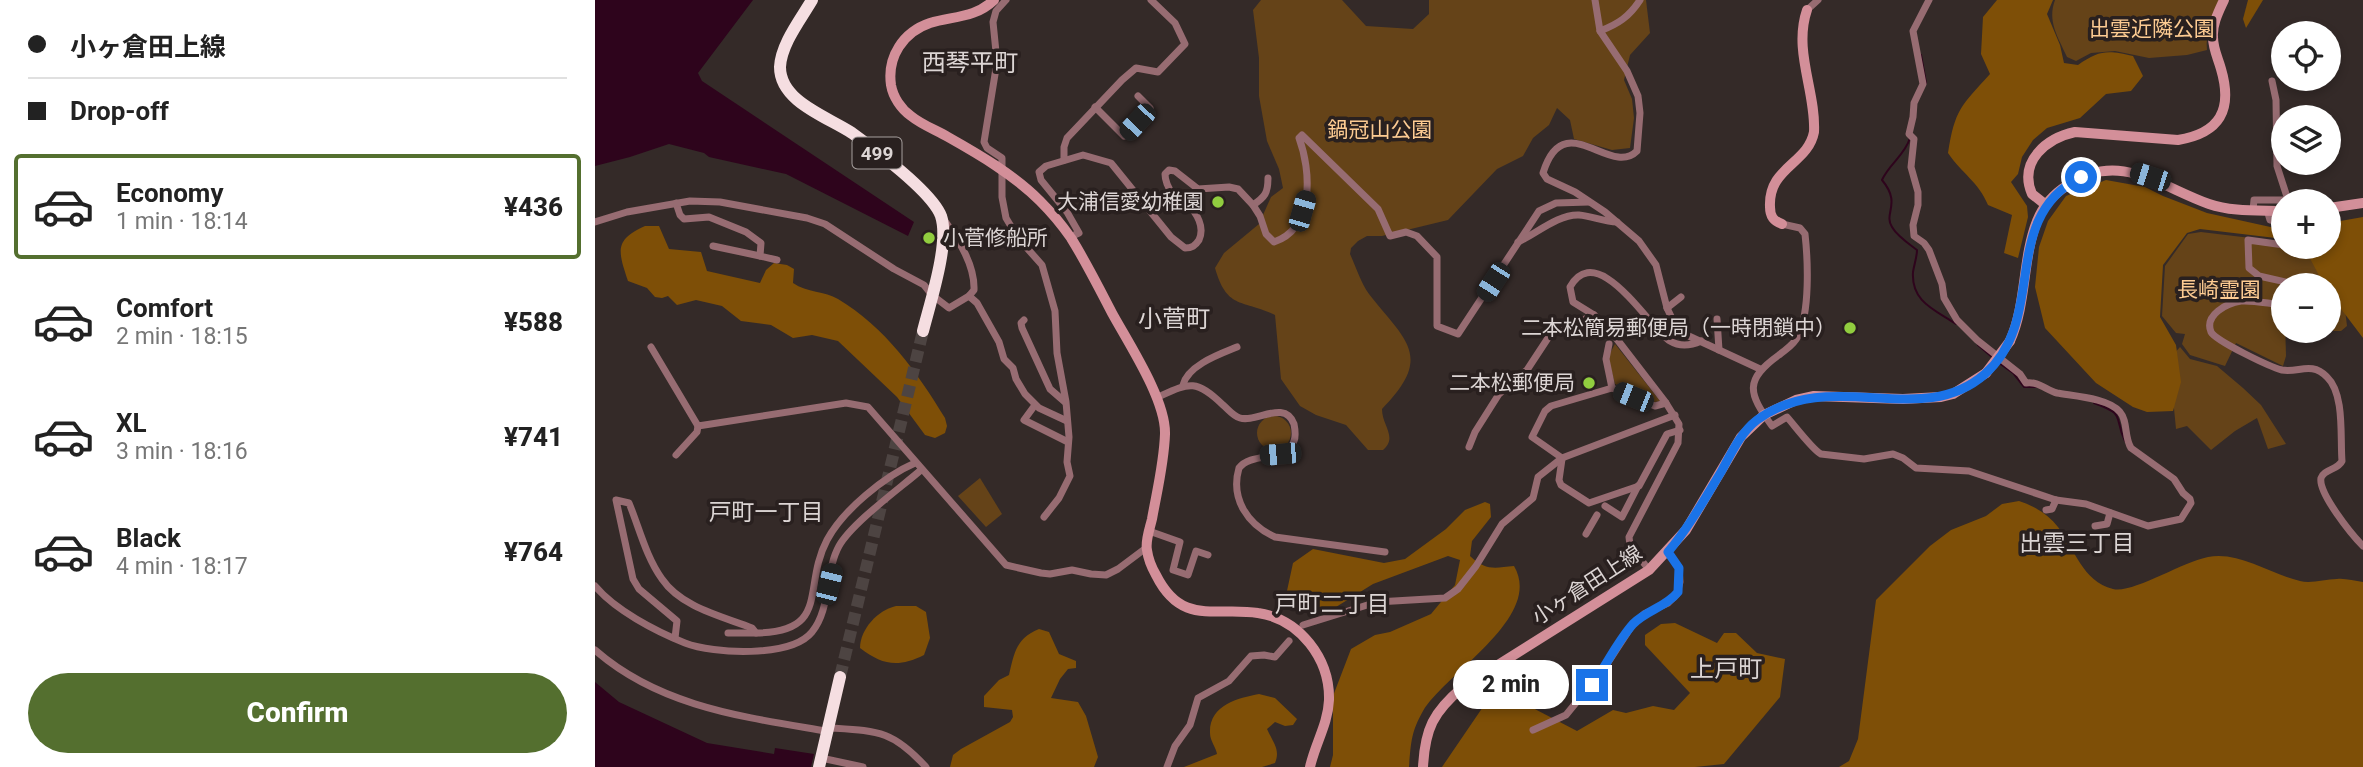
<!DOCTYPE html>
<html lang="en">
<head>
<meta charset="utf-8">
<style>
	:root { --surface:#fff; --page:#f6f6f6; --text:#222; --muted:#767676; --line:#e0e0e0; --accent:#546f2f }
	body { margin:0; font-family:Roboto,"Noto Sans JP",sans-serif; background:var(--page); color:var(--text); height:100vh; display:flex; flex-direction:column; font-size:26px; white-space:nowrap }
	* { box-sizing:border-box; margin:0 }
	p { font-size:23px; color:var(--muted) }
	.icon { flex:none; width:38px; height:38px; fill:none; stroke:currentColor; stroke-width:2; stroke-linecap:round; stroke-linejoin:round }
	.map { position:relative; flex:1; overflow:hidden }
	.sheet { display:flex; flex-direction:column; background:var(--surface); width:595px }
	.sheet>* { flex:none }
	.banner { display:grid; align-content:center; height:154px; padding:0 28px; background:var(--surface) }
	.tools { position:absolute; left:1676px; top:21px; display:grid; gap:14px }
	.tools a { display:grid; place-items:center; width:70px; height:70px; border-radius:50%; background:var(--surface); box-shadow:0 4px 10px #0003; font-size:35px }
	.end { position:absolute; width:32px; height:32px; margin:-16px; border:9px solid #1a73e8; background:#fff; box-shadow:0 0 0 4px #fff }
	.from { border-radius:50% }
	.bubble { position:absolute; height:49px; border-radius:24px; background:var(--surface); box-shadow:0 4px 10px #0003; font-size:23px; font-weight:800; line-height:49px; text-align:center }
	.car { position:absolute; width:21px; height:42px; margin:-21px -10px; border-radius:9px; box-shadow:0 0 5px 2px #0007; background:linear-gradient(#222 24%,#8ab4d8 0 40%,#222 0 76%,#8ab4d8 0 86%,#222 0) }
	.banner b { display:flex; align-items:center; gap:24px; height:66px; font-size:26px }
	.banner b+b { border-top:2px solid var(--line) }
	.banner i { width:18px; height:18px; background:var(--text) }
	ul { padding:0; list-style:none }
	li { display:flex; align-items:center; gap:21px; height:105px; margin:0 14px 10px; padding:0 14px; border:4px solid transparent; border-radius:7px }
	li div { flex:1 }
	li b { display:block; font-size:26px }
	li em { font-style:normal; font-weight:800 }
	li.selected { border-color:var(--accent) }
	li>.icon { width:63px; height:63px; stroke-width:1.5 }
	.button { display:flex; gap:14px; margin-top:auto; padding:14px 28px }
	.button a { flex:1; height:80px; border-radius:42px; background:var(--accent); color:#fff; font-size:28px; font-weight:800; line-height:80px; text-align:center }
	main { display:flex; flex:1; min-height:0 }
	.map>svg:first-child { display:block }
	.green { fill:#654318 }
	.forest { fill:#7e4f07 }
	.water { fill:#2e041c }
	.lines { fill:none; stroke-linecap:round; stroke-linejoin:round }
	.stream { stroke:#2e041c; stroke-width:2 }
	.highway-tunnel { stroke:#4d4442; stroke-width:12; stroke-dasharray:12 6; stroke-linecap:butt }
	.street { stroke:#976c72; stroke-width:7 }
	.secondary { stroke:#d38f99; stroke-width:10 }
	.highway { stroke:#f5dee1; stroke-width:12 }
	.secondary-bridge { stroke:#d38f99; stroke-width:10 }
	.route { stroke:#1a73e8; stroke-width:9 }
	.poi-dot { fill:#91cd3f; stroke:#29201f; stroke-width:2.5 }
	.labels { text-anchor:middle; stroke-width:7; stroke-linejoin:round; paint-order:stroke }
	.shield { fill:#29201f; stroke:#a69f9e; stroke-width:2 }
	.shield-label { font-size:19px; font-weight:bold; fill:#dcd5d4 }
	.park-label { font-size:21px; fill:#fdcb92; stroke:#29201f }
	.poi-label { font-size:21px; fill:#dcd5d4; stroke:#29201f; text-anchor:end }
	.street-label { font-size:21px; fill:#dcd5d4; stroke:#29201f }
	.neighbourhood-label { font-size:23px; fill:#dcd5d4; stroke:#29201f }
	.quarter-label { font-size:24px; fill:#dcd5d4; stroke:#29201f }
</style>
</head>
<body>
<main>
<section class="sheet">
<div class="banner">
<b><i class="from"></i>小ヶ倉田上線</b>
<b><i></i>Drop-off</b>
</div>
<ul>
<li class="selected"><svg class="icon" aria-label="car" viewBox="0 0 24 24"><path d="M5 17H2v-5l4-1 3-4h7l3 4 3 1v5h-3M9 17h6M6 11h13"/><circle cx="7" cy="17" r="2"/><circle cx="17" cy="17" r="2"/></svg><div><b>Economy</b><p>1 min · 18:14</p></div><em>¥436</em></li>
<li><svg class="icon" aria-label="car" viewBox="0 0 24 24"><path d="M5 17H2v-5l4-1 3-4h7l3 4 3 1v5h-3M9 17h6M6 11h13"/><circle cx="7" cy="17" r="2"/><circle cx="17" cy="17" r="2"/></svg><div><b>Comfort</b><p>2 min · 18:15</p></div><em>¥588</em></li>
<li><svg class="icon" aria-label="car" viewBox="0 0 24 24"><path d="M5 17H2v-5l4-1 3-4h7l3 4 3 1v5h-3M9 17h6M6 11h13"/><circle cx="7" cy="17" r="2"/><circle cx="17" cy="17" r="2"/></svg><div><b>XL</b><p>3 min · 18:16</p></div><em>¥741</em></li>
<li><svg class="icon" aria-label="car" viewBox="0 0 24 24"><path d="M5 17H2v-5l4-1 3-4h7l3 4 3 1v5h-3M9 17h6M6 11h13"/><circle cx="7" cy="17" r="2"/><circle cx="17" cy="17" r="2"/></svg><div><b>Black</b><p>4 min · 18:17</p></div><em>¥764</em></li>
</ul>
<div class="button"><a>Confirm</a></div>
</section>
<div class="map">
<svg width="1768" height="767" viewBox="0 0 1768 767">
	<rect width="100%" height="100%" fill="#342a28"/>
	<g class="green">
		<path d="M666,0H747L771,26L818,29L834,14V0H1051L1055,33L1035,55L1029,80L1037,99L1039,118L1035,148L1017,150L979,139L975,120L962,108L954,125L938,138L928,156L902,169L853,220L787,236H772L763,241L756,248L755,254C761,267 766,283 774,294C811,341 839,356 787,409C787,426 803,437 788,450H773L751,425L721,415L705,406L686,379L680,315C647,299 632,310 620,268L629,253L664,224L676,197L688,188L684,169L672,141L664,96V58L658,10Z"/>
		<path d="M1460,0H1624C1618,16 1610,33 1612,50L1592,55L1554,58L1520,51L1496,53L1481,61L1472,57C1463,37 1452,21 1460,0Z"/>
		<polygon points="1606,232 1689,242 1689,247 1713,247 1749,301 1752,326 1746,331 1739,331 1734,328 1734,285 1689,285 1691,356 1688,366 1641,343 1630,366 1595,355 1587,344 1590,334 1581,333 1567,316 1570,266 1593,234"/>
		<polygon points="1020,344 1065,401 1060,402 1020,384 1013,357"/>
		<polygon points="1585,347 1595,359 1622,366 1648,388 1666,405 1691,444 1673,449 1662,418 1640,431 1616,450 1592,426 1581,429 1578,398 1578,355"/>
		<circle cx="679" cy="433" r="17"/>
		<polygon points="385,478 407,514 391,527 363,496"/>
	</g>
	<g class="forest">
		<path d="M1402,0H1458L1452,14L1465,45L1469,63L1483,65C1504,50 1513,50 1538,56L1548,76L1536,91L1511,94L1485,118L1452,128L1438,140L1427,157L1423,174L1416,182L1432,206L1433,217L1423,258L1409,253L1417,215L1393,205C1383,181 1367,174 1353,153C1360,109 1366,106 1395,74L1386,54L1388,17Z"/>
		<polygon points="1653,0 1668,0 1651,28 1648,19"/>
		<polygon points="1511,180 1550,187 1568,196 1612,213 1689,230 1689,239 1605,229 1592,233 1568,265 1565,317 1581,345 1586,382 1578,411 1552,412 1538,407 1501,383 1450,328 1440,287 1444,247 1453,221 1471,196"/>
		<polygon points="1768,217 1768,338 1734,293 1734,285 1729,285 1709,247 1734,247 1734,223"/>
		<path d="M50,226H64L74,249L106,252L112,271L165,283L171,270L179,263L192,265L199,269L198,283C212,293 230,291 243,299C290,327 322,372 350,418L352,426L350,433L340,438L330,435L302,397L243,341L217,335L198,338L176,325L146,321L127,306L101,300L82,305L73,296L67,298L60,297L52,288L33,281C23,251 19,240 50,226Z"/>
		<path d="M1424,501C1439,506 1453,514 1463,527C1480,549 1487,581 1518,589C1537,594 1587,562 1613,557C1644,551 1675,574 1705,581C1716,584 1730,579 1742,579C1750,578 1759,581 1768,582V767H1244L1254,761L1263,739L1281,600L1335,546L1356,530L1391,516L1407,504Z"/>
		<path d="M890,502L895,504L896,517L877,541L875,556C891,571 899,568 919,566C949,617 852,672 828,711C816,732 816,743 814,767H735L738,755V696L756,649L780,635L795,632L836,614L860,585L865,560L853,556L778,584L741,607H720L690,600L698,563L718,549L789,563L810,559L851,529L870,510Z"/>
		<path d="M301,606H321L331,612L335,638L329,655C303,668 287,665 265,648C265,629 283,610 301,606Z"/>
		<polygon points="1080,623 1122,643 1129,633 1141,633 1162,653 1190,659 1185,697 1129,764 1100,767 847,767 892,701 910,697 934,706 982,731 1018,710 1031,713 1058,706 1079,710 1095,693 1050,645 1050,635 1066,624"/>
		<path d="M444,629L454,632L464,654L481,661V668L473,669L465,679L456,698L483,702L491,716L503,757L499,767H355L358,755L366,749L415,722L418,717L417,710L389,707V696L404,680L414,675C419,654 421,638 444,629Z"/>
		<path d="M664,694L680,698L702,719L698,725L690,726L680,722L672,729C677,741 686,749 680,763L667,767H589L622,754C621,747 615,741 615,733C614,705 643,698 664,694Z"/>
	</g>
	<g class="water">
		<polygon points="0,0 158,0 103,73 107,81 319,222 313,236 191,174 114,157 109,153 74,144 35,157 0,166"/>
		<polygon points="0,682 24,702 112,743 179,754 180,748 219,754 216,767 0,767"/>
	</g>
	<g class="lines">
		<g class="stream">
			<polyline points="1326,55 1331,83"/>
			<path d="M1315,138C1310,155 1294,164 1287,180C1307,204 1288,213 1297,227C1302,236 1314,244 1322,250C1322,257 1319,265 1318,272C1316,302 1340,310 1361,324"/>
			<polyline points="1383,345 1397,357"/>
			<polyline points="1404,363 1418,373 1429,387 1441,387"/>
			<path d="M1499,403C1532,415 1518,416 1530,441"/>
		</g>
		<polyline class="highway-tunnel" points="245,677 328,331"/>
		<g class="street">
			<polyline points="411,0 401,11 398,22 402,62 389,142 392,148 407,158 407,197 411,218 423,238 447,265 460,311 462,353 471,402 474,437 472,462 475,476 464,498 449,517"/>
			<path d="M1000,0L1005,31L1032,71L1043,96L1045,113L1042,151C1015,178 969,105 948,173L952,179L980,192L1010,212L1044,241L1061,265L1072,308L1083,331L1165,369"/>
			<polyline points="1212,10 1223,0"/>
			<path d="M1005,31C1023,24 1034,17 1045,0"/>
			<polyline points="500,107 529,136 555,108 543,96"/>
			<polyline points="469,160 469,147 472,138 527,80 541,68 563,72 590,44 580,23 556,0"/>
			<polyline points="81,203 85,215 89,219 114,217 151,232 166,243 165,256 182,260"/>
			<path d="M658,205C670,197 673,193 673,178"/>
			<polyline points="1658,210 1659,200 1693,200 1682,166 1681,100 1677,81"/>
			<polyline points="1672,210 1675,220 1689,222"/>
			<path d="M0,222L32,212L95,201L125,202L212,218L230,224L299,269L329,285L337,295L354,308L374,296L379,290C380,265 364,241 350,221"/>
			<path d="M1187,224L1205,228L1210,234C1213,261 1215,312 1203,336C1199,345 1191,349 1184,355C1149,380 1153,393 1177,426L1192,417C1200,426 1218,450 1226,454L1269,459L1298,454L1308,458L1321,468L1374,471L1461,500L1491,504L1553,526L1586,519L1596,503L1595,499L1588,493L1579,479L1536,448C1529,437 1533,421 1525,412C1514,398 1478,396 1462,393C1451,390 1443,381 1431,383L1425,374L1382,340L1362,320L1349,298L1347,284L1334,250L1329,243L1319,236L1318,225L1323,205V192L1316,167L1319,139L1314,134L1318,117L1319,103L1328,84L1318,31L1334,0"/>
			<path d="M475,237L484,233L472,212L446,180L444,172L451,166L488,155L516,163L576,237L590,248C597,248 600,246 604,240C610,227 602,213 592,204C587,200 582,201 578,195C574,189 570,182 570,174L574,170L580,171L603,189L634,187L643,189L658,205L665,216L671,234L679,242C720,228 716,170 704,138L707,135L783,209L795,236L811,232L822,236L842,257V326L863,334L944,211L961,203L994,202"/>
			<path d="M923,242C941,234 963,214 984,215C997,216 1009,222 1022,222"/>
			<polyline points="1689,245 1653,240 1654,268 1664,276 1704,285"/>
			<polyline points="118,246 165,256"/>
			<polyline points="1700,247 1709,247"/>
			<polyline points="374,296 382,303 404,342 409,359 418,368 421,379 430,394 444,408 472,421"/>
			<path d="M1689,305C1675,304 1659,300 1646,301C1632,303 1609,315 1616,332C1621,341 1675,367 1687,370C1704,373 1716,361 1732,377C1750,394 1745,438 1747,461C1743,470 1729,469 1726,478C1723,493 1757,535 1768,546"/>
			<polyline points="1072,308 1086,297"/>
			<polyline points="1122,319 1124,350"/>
			<polyline points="429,320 426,323 427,328 455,389 470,402"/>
			<polyline points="1014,344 1011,359 1017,388"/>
			<polyline points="56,347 103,426 251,403 273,407 411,565 446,573 455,574 477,570 496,574 511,575 523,569 551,548"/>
			<path d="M588,385C593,365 625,354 642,347"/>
			<path d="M561,398C594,383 600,378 628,405C633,409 638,416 645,418C661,423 690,399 699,424C700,429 701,436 699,441C692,463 657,451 644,468C635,499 653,525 680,537L790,552"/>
			<polyline points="440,405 429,420 473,442"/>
			<polyline points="874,447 880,432 904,394 932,370 955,335 999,315"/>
			<polyline points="81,455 102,432 103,426"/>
			<polyline points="967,458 937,437 950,411 956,406 1017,388 1060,406 1071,403"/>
			<polyline points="967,459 964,480 966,485 994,503 1044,486 1072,434 1085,430"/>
			<polyline points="1010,506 1027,517 1043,486"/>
			<polyline points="1451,510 1457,509 1461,500"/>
			<polyline points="1500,526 1512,524 1515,513"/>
			<polyline points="554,531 585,542 578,570 593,575 601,551 613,555"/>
			<polyline points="991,534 1002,515"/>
			<path d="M1054,570L1035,545L1034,537L1083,443L1084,424L1071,403L1021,338L999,315L978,302L975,287C1003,238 1055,329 1075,341C1085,347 1095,346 1106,341"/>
			<path d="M0,586C20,610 60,631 90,643C118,654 196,658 217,632C236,609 230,571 244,546C257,523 304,489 326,470"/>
			<polyline points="708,625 782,602 850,598 863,589 881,566 907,524 938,498 943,477 967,458 1080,415"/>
			<polyline points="133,633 161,633"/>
			<path d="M80,638L82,621L44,589L38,579L21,500L34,503C44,527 51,557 67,579C86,607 126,616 157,628L161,633C236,632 207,587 232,540C248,510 290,476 320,463"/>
			<path d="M0,650C65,707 149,717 231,731L237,728C284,731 298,731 331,767"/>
			<polyline points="938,730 971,715 1010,667 1038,624 1049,614 1073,603 1082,594 1085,582 1084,568 1073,552"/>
			<polyline points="226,758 268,767"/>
			<polyline points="572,767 580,746 595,725 603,698 634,681 656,656 669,655 680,657 694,641"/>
		</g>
		<g class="secondary">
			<path d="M399,0C380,18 359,16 335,23C308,32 292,57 296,85C298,97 306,109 316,116C327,125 341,130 353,137C385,155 419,175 445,201C456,212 467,225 476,238C491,262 504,288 517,313C534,344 571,400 570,434C569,463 562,491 557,519C555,528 550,541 552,550C553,558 557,568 561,575C587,627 621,606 663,613C705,619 735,659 734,700C733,724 720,744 715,767"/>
			<path d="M1451,205L1437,194C1423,161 1452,138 1480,132L1583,140C1625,133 1638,110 1626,69C1623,58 1618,49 1618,37C1617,24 1624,11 1629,0"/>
			<polyline points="1734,208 1768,203"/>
			<path d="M1187,224C1178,221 1175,216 1175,207C1173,167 1213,164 1219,132C1221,91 1198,51 1212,10"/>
			<path d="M1415,341C1432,303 1427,259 1442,221C1448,206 1460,193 1473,185C1524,150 1566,187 1614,204C1637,212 1664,210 1689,211"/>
			<path d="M828,767C830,729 838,712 868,687L1054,570L1091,530L1146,437L1169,415L1201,400L1219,396L1308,399L1346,397L1358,394L1391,373"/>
		</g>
		<g class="highway">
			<path d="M217,0C206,19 186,44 185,67C185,102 233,117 257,133C279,149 337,192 346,216C355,243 335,303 328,331"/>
			<polyline points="224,767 245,677"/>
		</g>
		<polyline class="secondary-bridge" points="1391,373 1415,341"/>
	</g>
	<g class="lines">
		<path class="route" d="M997,685C1011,666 1022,642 1038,624C1052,610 1071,607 1083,592L1084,568L1073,552C1094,527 1109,500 1126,472C1136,454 1145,433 1162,420C1237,365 1325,431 1390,374C1454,317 1403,219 1486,177"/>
	</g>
	<g class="poi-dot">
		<circle cx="623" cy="202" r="7"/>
		<circle cx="334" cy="238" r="7"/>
		<circle cx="1255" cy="328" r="7"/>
		<circle cx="994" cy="383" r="7"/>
	</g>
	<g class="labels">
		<rect class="shield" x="257.5" y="137.5" width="49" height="31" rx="5"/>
		<g class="shield-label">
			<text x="282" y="160">499</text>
		</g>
		<g class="park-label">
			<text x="1557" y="36">出雲近隣公園</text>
			<text x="785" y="137">鍋冠山公園</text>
			<text x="1624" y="297">長崎霊園</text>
		</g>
		<g class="poi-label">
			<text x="609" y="209">大浦信愛幼稚園</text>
			<text x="348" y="245" text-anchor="start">小菅修船所</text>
			<text x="1241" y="335">二本松簡易郵便局（一時閉鎖中）</text>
			<text x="980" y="390">二本松郵便局</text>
		</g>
		<g class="street-label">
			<text transform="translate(992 585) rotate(-33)" y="7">小ヶ倉田上線</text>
		</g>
		<g class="neighbourhood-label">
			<text x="171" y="520">戸町一丁目</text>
			<text x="1482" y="551">出雲三丁目</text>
			<text x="737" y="612">戸町二丁目</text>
		</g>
		<g class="quarter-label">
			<text x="375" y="71">西琴平町</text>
			<text x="579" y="327">小菅町</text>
			<text x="1131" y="677">上戸町</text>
		</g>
	</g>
</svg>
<div class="tools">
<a><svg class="icon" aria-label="locate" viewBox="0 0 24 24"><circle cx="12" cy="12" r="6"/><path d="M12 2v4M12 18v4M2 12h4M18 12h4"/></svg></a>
<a><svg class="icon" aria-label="layers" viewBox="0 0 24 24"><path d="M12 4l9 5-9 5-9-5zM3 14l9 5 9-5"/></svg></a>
<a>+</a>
<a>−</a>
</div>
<i class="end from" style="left:1486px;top:177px"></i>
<i class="end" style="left:997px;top:685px"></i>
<div class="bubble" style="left:858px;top:660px;width:116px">2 min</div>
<i class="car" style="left:542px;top:122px;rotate:223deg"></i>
<i class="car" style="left:1555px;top:177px;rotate:288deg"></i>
<i class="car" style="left:707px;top:211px;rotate:16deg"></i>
<i class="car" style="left:898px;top:282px;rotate:213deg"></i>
<i class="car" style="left:1038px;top:397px;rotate:292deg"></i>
<i class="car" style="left:685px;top:454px;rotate:265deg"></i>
<i class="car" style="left:234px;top:584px;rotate:14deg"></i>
</div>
</main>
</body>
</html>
